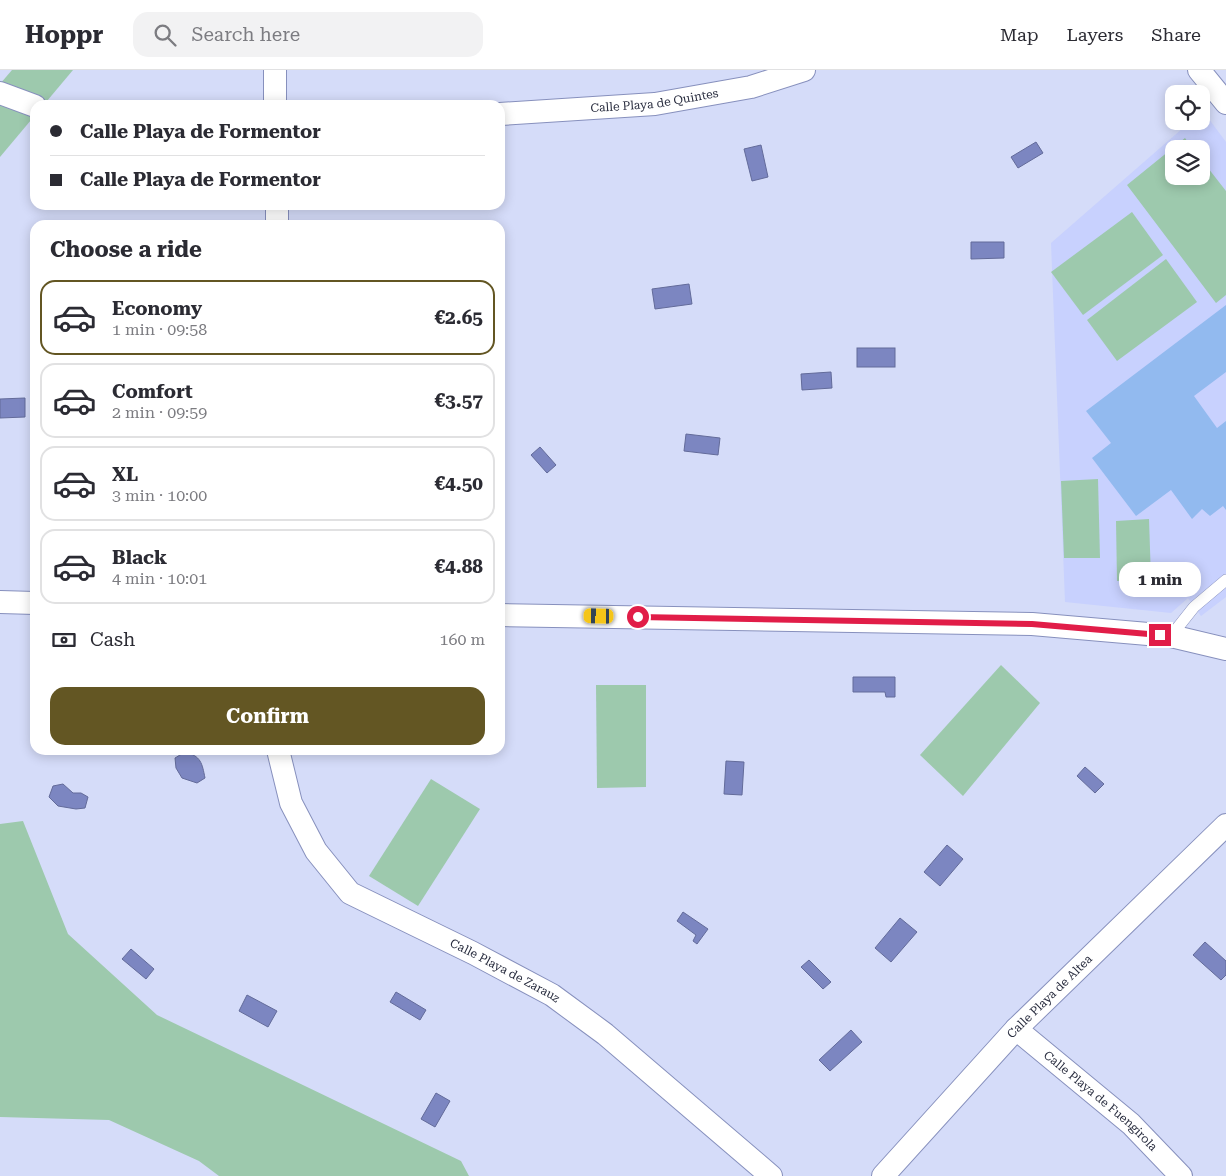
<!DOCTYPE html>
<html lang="en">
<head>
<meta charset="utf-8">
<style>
	:root { --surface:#fff; --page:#f2f2f3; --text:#2b2b33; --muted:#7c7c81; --line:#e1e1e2; --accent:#635623 }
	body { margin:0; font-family:"Roboto Serif",serif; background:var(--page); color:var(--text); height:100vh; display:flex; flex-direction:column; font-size:19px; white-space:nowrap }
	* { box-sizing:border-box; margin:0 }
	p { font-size:16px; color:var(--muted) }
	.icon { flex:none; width:28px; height:28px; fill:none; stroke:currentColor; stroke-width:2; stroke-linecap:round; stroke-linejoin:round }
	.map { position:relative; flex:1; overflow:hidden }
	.details { position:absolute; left:30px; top:150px; width:475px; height:535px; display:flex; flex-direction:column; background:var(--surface); border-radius:15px; box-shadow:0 2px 12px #0003 }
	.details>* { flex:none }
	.top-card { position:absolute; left:30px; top:30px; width:475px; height:110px; border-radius:15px; box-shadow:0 2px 12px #0003; display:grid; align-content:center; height:110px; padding:0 20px; background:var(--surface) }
	.buttons { position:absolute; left:1165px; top:15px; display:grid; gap:10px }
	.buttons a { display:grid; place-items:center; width:45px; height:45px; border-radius:10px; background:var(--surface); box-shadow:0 2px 12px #0003; font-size:25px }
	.end { position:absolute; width:22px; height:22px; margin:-11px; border:6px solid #e11d48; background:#fff; box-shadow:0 0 0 2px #fff }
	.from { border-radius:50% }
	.bubble { position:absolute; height:35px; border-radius:15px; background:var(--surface); box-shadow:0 2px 12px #0003; font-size:16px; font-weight:700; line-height:35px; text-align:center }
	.car { position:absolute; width:15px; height:30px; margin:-15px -8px; border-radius:6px; box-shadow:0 0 4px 1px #0007; background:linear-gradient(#f5c518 24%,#345 0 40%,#f5c518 0 76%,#345 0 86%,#f5c518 0) }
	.top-card b { display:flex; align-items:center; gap:18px; height:48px; font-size:19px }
	.top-card b+b { border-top:1px solid var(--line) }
	.top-card i { width:12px; height:12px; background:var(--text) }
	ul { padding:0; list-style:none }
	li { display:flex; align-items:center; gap:15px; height:75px; margin:0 10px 8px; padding:0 10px; border:2px solid var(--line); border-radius:15px }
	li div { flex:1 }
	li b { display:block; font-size:19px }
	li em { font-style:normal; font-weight:700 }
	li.selected { border-color:var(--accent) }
	li>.icon { width:45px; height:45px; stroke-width:1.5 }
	h2 { padding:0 20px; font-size:22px; line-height:60px }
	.pay { display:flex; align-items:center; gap:12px; height:55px; padding:0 20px; font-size:19px }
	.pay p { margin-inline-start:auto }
	.cta { display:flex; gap:10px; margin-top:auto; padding:10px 20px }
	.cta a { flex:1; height:58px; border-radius:15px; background:var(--accent); color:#fff; font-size:20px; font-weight:700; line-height:58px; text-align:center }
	header { display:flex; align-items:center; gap:30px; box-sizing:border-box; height:70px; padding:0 25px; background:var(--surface); border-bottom:1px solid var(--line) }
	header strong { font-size:24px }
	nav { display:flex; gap:28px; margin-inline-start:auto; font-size:18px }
	.search { width:350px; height:45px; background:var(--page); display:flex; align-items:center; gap:12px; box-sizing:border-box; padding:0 18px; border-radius:15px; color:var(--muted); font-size:19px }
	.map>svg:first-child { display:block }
	.built { fill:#c8d1fe; fill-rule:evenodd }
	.green { fill:#9dc9ad }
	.water { fill:#7c86c1; stroke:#636b9a }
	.building { fill:#92baef }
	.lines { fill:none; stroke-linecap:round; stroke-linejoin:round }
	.lane-casing { stroke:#8790bd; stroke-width:12 }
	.street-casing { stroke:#8790bd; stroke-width:24 }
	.lane { stroke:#fff; stroke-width:11 }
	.street { stroke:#fff; stroke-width:22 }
	.route { stroke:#e11d48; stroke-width:6 }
	.labels { text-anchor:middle; stroke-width:4; stroke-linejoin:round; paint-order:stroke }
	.street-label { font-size:12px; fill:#282c3e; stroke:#d5dcf9 }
</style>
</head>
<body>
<header>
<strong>Hoppr</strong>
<div class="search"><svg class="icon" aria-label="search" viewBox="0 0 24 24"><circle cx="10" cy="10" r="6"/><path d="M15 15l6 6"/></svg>Search here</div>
<nav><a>Map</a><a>Layers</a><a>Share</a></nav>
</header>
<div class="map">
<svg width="1226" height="1106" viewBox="0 0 1226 1106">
	<rect width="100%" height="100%" fill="#d5dcf9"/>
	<path class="built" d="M1203,41L1226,72V527L1201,546L1188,528L1171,543L1065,532L1051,173L1191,51H1201V42ZM1174,79H1201V106H1174Z"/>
	<g class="green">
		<polygon points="12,0 73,0 0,87 0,14"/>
		<polygon points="1185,68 1193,79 1174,79 1174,106 1201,106 1201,89 1226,121 1226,225 1216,233 1127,115"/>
		<polygon points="1132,142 1163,185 1083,245 1051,202"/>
		<polygon points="1166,189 1197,232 1117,291 1087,250"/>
		<polygon points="1098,409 1100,488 1064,488 1061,411"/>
		<polygon points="1149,449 1151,509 1117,511 1116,451"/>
		<polygon points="1001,595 1040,633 963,726 920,685"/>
		<polygon points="596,615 646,615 646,717 597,718"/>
		<polygon points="431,709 480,739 418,836 369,806"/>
		<polygon points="23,751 68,864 157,945 461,1091 469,1106 219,1106 199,1091 109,1050 0,1047 0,754"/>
	</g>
	<g class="water">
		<polygon points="1036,72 1043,83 1018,98 1011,87"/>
		<polygon points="761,75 768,107 752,111 744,79"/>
		<polygon points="971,172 1004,172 1004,188 971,189"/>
		<polygon points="689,214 692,234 655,239 652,219"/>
		<rect x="857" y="278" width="38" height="19"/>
		<polygon points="831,302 832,318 802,320 801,304"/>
		<polygon points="25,328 25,347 0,348 0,329"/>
		<polygon points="686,364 720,368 718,385 684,381"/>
		<polygon points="540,377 556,395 547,403 531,385"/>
		<polygon points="853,607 895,607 895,627 886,627 885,622 853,622"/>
		<path d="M185,682C201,686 202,693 205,708L197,713L182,708L176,698L175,688Z"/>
		<polygon points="726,691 744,692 742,725 724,724"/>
		<polygon points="1085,697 1104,714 1095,723 1077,706"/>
		<polygon points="63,714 73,723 81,723 88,727 85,738 76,739 58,736 49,727 53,716"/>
		<polygon points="947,775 963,789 940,816 924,802"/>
		<polygon points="683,842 708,859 697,874 693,871 696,865 677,851"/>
		<polygon points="900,848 917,862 891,892 875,878"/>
		<polygon points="1205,872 1226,891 1226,905 1221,910 1193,885"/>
		<polygon points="131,879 154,899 146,909 122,889"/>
		<polygon points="809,890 831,912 823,919 801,897"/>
		<polygon points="396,922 426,940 420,950 390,932"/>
		<polygon points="247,925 277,941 268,957 239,941"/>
		<polygon points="851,960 862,972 830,1001 819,990"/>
		<polygon points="436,1023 450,1031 435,1057 421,1049"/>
	</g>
	<polygon class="building" points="1226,235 1226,302 1194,326 1217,358 1226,351 1226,440 1223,436 1210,446 1202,439 1192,449 1171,420 1136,446 1092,388 1111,373 1086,341"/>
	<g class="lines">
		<g class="lane-casing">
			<polyline id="lane" points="1171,566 1194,537 1226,510"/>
		</g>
		<g class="street-casing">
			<g id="street">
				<polyline points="1199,0 1226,33"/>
				<polyline points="0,23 35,36"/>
				<polyline points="275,35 275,0"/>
				<path id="s1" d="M500,44L655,34L751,17L804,0"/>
				<polyline points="277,135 277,155"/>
				<polyline points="0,532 35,533"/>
				<polyline points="500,545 1032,554 1171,566 1226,579"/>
				<path id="s2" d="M278,680L291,733L316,781L350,823L473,883L552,925L605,964L771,1106"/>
				<path id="s3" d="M1016,959L1131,1054L1181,1106"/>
				<path id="s4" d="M883,1106L1016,959L1226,755"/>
			</g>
		</g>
		<use href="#lane" class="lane"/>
		<use href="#street" class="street"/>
	</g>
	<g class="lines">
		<polyline class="route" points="638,547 1032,554 1160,565"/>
	</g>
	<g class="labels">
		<g class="street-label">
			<text dy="4" stroke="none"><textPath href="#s1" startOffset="155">Calle Playa de Quintes</textPath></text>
			<text dy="4" stroke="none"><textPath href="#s2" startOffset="336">Calle Playa de Zarauz</textPath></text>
			<text dy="4" stroke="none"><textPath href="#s4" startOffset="245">Calle Playa de Altea</textPath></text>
			<text dy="4" stroke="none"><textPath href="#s3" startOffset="111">Calle Playa de Fuengirola</textPath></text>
		</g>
	</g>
</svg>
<div class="buttons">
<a><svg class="icon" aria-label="locate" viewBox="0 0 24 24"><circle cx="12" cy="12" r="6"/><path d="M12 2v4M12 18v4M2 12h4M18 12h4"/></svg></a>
<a><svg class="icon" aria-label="layers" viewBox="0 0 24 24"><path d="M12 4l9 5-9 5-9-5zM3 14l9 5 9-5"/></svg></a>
</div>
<i class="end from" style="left:638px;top:547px"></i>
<i class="end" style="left:1160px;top:565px"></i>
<div class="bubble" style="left:1119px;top:492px;width:82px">1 min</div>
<i class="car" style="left:599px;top:546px;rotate:271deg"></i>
<div class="top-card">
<b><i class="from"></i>Calle Playa de Formentor</b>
<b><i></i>Calle Playa de Formentor</b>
</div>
<section class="details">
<h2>Choose a ride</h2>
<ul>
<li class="selected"><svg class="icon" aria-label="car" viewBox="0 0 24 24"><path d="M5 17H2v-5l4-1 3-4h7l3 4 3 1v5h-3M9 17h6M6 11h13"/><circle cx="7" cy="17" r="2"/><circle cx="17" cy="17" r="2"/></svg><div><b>Economy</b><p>1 min · 09:58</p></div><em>€2.65</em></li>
<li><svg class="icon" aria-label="car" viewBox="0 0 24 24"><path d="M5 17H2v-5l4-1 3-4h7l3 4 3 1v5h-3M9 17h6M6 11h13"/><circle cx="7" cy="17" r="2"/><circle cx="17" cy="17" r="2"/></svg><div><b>Comfort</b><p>2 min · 09:59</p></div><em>€3.57</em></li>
<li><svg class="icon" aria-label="car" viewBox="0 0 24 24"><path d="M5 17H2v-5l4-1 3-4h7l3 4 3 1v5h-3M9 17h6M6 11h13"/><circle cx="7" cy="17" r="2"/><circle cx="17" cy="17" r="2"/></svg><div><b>XL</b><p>3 min · 10:00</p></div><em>€4.50</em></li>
<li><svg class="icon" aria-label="car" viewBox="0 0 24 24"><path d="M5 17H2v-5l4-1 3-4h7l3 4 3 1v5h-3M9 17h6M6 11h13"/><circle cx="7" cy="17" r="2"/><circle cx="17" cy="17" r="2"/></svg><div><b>Black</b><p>4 min · 10:01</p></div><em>€4.88</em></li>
</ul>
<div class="pay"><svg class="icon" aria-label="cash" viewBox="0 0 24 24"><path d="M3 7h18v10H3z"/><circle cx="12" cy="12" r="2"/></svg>Cash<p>160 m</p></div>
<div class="cta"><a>Confirm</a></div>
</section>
</div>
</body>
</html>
